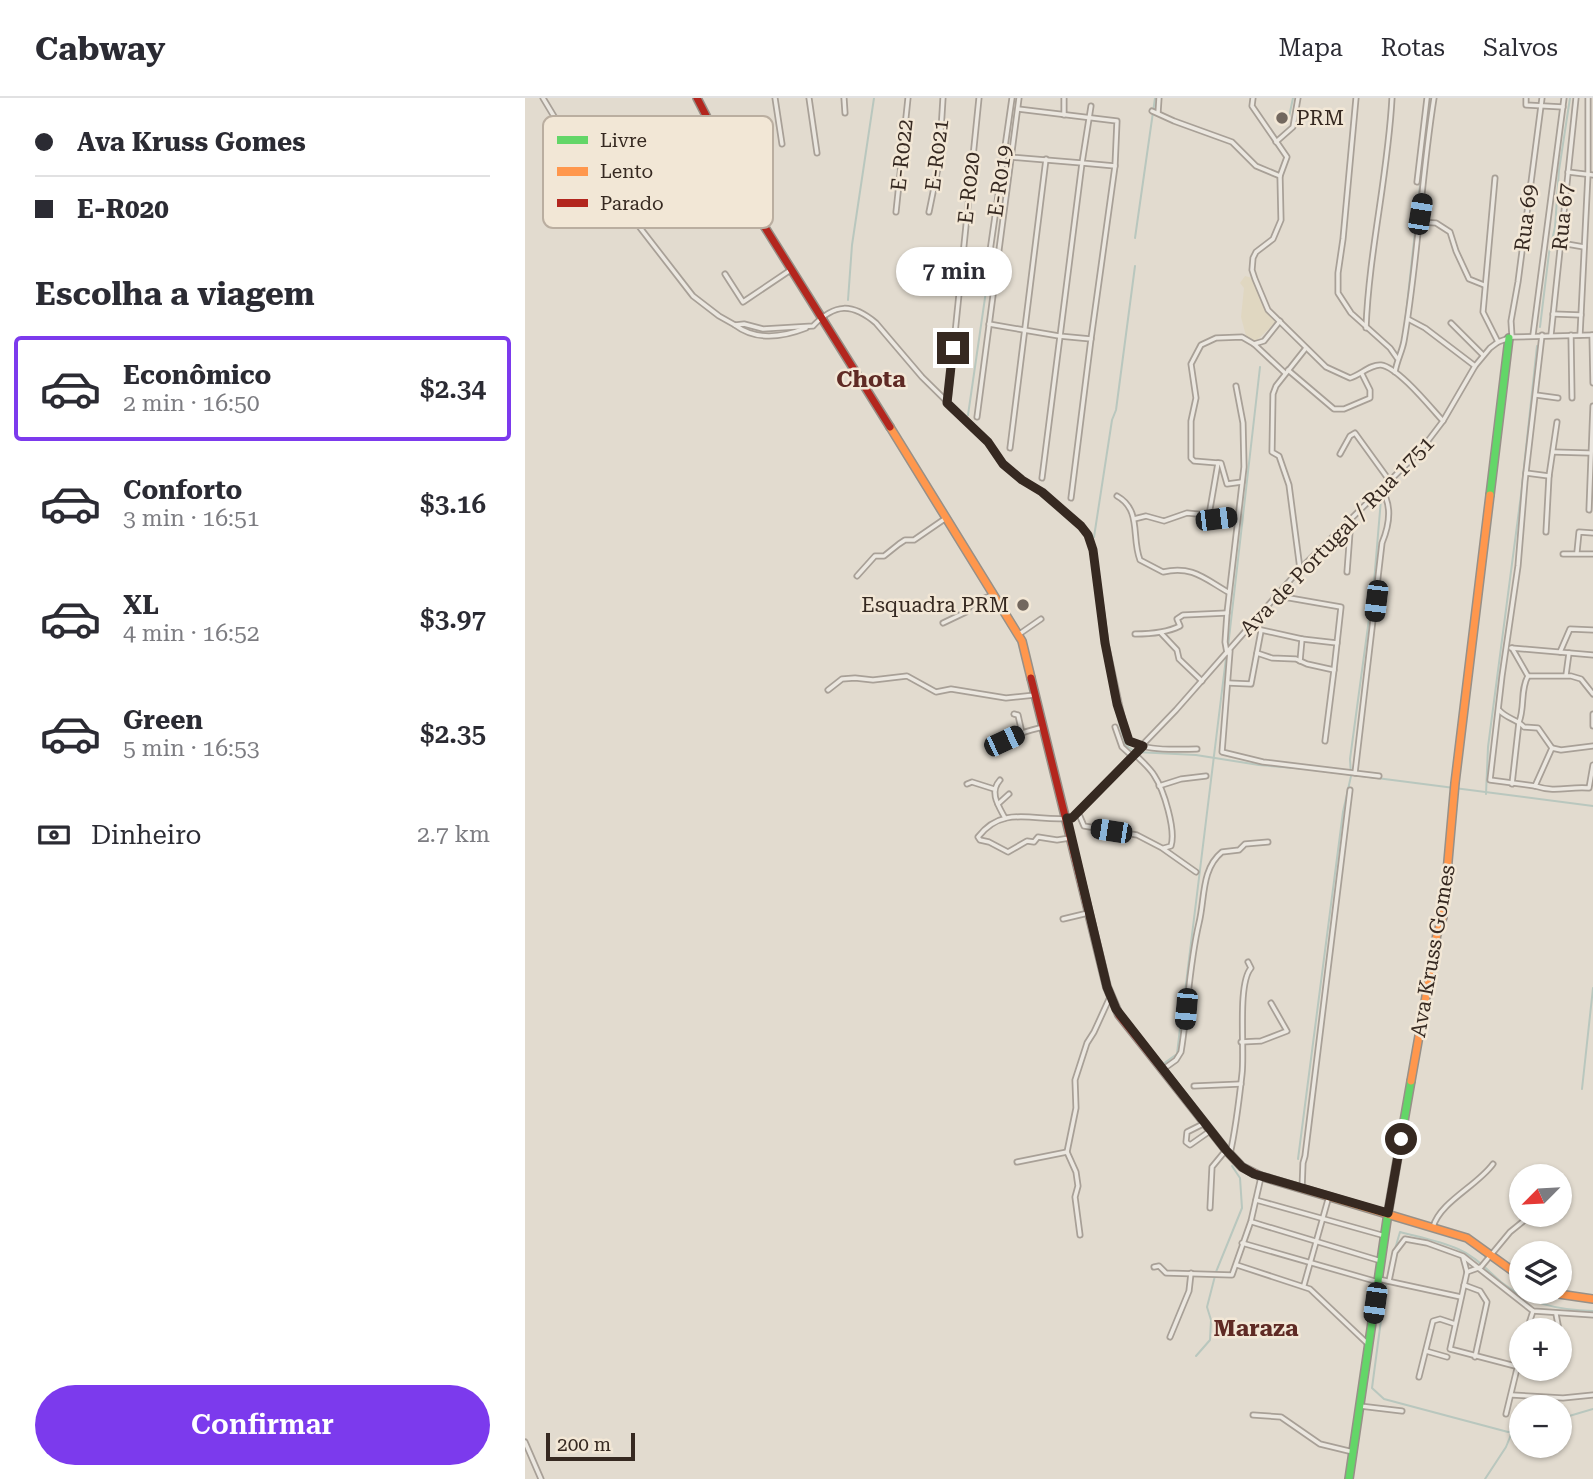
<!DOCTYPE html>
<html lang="pt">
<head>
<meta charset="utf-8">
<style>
	:root { --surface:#fff; --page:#f2f2f3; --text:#2b2b33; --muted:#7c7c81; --line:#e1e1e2; --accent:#7c3aed }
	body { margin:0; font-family:"Roboto Serif",serif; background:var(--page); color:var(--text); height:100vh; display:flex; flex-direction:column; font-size:26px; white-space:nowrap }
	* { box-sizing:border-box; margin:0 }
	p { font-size:23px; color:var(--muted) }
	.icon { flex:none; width:38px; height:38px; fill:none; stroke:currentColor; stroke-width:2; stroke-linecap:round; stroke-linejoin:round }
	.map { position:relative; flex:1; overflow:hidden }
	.sheet { display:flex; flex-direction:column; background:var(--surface); width:525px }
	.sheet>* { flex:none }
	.guide { display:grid; align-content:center; height:154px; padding:0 35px; background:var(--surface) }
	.needle { width:46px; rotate:246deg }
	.buttons { position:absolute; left:984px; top:1066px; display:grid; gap:14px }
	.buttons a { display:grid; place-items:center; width:63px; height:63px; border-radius:50%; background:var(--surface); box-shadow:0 2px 5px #0004; font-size:35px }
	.scale { position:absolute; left:21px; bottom:18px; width:89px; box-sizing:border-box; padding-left:7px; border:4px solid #362921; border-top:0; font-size:19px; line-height:24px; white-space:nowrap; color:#362921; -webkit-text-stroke:5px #f2e7d6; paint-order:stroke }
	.end { position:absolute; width:32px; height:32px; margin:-16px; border:9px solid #362921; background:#fff; box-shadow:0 0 0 4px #fff }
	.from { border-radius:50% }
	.bubble { position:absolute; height:49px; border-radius:24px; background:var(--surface); box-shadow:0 2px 5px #0004; font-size:23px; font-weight:600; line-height:49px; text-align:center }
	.car { position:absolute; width:21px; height:42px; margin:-21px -10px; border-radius:9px; box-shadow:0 0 5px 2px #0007; background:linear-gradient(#222 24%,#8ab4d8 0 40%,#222 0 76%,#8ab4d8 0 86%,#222 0) }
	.guide b { display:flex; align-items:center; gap:24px; height:66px; font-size:26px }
	.guide b+b { border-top:2px solid var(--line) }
	.guide i { width:18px; height:18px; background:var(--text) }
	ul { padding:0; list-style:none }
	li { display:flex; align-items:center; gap:21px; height:105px; margin:0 14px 10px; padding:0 21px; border:4px solid transparent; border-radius:7px }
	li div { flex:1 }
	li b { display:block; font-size:26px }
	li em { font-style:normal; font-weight:600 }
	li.active { border-color:var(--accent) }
	li>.icon { width:63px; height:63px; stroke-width:1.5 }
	h2 { padding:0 35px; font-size:32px; line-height:84px }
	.pay { display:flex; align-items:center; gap:18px; height:77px; padding:0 35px; font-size:26px }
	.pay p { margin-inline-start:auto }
	.primary-button { display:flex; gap:14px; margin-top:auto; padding:14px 35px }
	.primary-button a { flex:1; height:80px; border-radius:42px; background:var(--accent); color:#fff; font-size:28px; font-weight:600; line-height:80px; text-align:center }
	header { display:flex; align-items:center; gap:42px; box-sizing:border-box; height:98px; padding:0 35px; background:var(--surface); border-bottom:2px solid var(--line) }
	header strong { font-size:33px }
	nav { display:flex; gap:38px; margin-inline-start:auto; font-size:24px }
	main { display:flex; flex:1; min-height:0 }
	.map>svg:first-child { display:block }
	.farmland { fill:#e0d7c1 }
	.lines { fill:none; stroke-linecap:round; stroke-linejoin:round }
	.stream { stroke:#b9c7be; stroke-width:2 }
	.street-casing { stroke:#a8a097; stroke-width:7 }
	.fast-casing { stroke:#979088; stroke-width:10 }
	.slow-casing { stroke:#979088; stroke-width:10 }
	.jam-casing { stroke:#979088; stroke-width:10 }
	.street { stroke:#ebe7e0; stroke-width:3.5 }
	.fast { stroke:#63d668; stroke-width:7 }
	.slow { stroke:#ff974d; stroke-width:7 }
	.jam { stroke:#b3261e; stroke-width:7 }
	.route { stroke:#362921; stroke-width:9 }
	.poi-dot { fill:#72675e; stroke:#f2e7d6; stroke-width:2.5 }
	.labels { text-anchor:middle; stroke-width:5; stroke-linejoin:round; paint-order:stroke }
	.poi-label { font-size:21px; fill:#362921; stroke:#f2e7d6; text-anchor:start }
	.street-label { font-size:21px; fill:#362921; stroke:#f2e7d6 }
	.neighbourhood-label { font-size:23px; font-weight:bold; fill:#5f2a24; stroke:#f2e7d6 }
	.key { fill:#f2e7d6; stroke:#baaea0; stroke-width:2 }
	.key-label { font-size:19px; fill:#362921 }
</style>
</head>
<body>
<header>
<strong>Cabway</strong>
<nav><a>Mapa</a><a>Rotas</a><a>Salvos</a></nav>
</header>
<main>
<section class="sheet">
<div class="guide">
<b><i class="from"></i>Ava Kruss Gomes</b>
<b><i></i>E-R020</b>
</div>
<h2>Escolha a viagem</h2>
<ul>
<li class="active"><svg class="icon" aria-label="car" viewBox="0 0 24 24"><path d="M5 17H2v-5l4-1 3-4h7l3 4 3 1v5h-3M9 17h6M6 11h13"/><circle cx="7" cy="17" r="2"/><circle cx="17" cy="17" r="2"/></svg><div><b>Econômico</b><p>2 min · 16:50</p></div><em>$2.34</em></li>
<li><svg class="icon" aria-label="car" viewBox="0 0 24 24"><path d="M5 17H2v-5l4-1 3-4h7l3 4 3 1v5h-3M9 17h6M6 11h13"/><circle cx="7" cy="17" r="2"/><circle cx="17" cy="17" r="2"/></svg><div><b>Conforto</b><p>3 min · 16:51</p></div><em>$3.16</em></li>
<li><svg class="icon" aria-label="car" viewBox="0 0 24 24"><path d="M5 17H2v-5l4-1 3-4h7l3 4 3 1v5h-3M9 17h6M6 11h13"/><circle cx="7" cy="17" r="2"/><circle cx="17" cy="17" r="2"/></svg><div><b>XL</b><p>4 min · 16:52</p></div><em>$3.97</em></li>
<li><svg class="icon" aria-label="car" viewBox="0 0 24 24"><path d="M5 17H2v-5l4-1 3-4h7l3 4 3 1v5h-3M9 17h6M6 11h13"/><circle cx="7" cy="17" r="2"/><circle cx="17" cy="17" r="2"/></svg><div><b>Green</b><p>5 min · 16:53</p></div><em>$2.35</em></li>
</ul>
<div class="pay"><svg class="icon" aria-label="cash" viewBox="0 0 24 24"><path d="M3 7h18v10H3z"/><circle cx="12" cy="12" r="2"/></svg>Dinheiro<p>2.7 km</p></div>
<div class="primary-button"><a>Confirmar</a></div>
</section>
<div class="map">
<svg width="1068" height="1381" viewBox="0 0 1068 1381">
	<rect width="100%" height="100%" fill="#e2dbcf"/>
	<polygon class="farmland" points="720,178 727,180 737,206 752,223 729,245 721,238 716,219 719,190 715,185"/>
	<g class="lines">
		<g class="stream">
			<polyline points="764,19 768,0"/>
			<polyline points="891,122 905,0"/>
			<polyline points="610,140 630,0"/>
			<polyline points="323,202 327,147 349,0"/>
			<polyline points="1015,229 1024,155 1030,129 1034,72 1045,0"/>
			<polyline points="879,235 891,124"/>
			<polyline points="443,317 489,0"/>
			<polyline points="569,439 587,322 591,312 610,168"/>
			<polyline points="703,549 735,269"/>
			<polyline points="586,594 600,647 611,654 671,657 734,667 782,671 1068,708"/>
			<polyline points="961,696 963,649 996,397 1012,248"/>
			<polyline points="659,902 701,560"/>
			<polyline points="638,966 652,956 658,905"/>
			<polyline points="1057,991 1068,890"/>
			<polyline points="773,1061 818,714 826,678 825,661 849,484 856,401"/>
			<path d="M870,1151L875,1134C894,1139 915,1143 933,1151C950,1158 962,1172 976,1184C1004,1206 1033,1212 1068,1213"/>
			<polyline points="866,1163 860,1192 847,1290 859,1301 983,1334 996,1333"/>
			<polyline points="671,1258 685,1242 686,1222 682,1209 691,1174 717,1110 715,1080 707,1068"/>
			<polyline points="1034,1321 1068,1311"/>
			<polyline points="960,1381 981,1349 987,1334"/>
		</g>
		<g class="street-casing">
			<g id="street">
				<path d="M18,0L30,20L168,198L194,218L210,227L219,226L238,231L288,228C310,205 327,205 351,225L397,279L463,344L478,366L497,382L517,394L556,428L563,437L568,452L581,545L601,637C610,655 654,651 672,651"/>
				<polyline points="250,0 257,46"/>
				<polyline points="284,0 292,55"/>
				<polyline points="319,0 320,15"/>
				<path d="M728,0L727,8L762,59L755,78L756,122L748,141L731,154L728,160L727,172L730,181L743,212L801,269L825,280C835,277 846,266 856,267C873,269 906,310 918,323"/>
				<polyline points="831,0 818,141 813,175 813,195 826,215 865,250 872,260"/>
				<polyline points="1001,0 1001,7 1038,9"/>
				<polyline points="566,8 557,65 590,68"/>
				<polyline points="493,11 592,23 590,68 566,241"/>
				<polyline points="627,13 649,23 707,44 731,68 755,78"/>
				<polyline points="633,15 634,0"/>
				<polyline points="539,17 539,0"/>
				<polyline points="751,44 768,29 773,0"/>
				<polyline points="485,59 557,65 517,380"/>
				<polyline points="1043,74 1068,77"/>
				<polyline points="970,80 958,214 973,244"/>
				<polyline points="892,84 902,0"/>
				<polyline points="371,114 383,0"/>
				<polyline points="404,114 414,65 418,0"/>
				<polyline points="895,124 911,125 925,134 931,153 944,181 959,187"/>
				<polyline points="1036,145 1059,149"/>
				<polyline points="463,167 487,0"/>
				<polyline points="200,176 218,204 267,171"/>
				<polyline points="1028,216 1056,217"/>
				<polyline points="883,221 900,230 950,268"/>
				<polyline points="926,225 958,257"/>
				<polyline points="464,226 534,238 566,241 546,400"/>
				<path d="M210,227C231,243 258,239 281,230"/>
				<path d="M841,230C844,153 863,77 867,0"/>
				<polyline points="1008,237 1039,0"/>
				<polyline points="1017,237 1000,383 993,468 977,578 965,682 1010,688 1027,650 1036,652 1068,648"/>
				<polyline points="1026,237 1051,0"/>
				<polyline points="1046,237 1047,300"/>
				<polyline points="1055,237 1063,76 1063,0"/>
				<polyline points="1067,237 1068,285"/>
				<polyline points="987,239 986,223 993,184 1017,0"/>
				<polyline points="729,246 739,243 755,223"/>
				<polyline points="763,272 809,311 819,311 845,300 845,292 837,276"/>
				<path d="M870,274C872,262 877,254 879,243C893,162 896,81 909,0"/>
				<polyline points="1011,297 1033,300"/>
				<polyline points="423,304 454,0"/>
				<polyline points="452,319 494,0"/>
				<polyline points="485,350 521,61"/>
				<polyline points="1028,354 1064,355"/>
				<polyline points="815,356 825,338 830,335 864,382"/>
				<polyline points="693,365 669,363 666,360 666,323 671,300 666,266 676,247 691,240 717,239 729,246 760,275"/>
				<polyline points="693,365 696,365 702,386 717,384"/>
				<polyline points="1001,375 1024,378"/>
				<path d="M592,398C617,412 606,439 615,462L638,474C667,467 680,481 703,494"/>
				<polyline points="1064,412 1068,308"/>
				<polyline points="684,417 693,365"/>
				<polyline points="609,421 621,418 639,423 662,415 682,417 691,421 712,418"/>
				<polyline points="822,425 825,434 822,474"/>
				<polyline points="1021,434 1024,378 1032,324"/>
				<polyline points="1052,454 1054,434 1068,435"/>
				<polyline points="1038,456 1068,456"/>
				<polyline points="775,471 764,387 754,358 747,354 748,296 751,288 781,250"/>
				<polyline points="332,478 350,458 359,458 374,446 380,442 389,442 421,420"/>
				<polyline points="753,498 816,509 812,545 777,541"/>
				<polyline points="418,525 441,514 448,504 468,497"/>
				<polyline points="723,529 777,541 775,563"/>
				<polyline points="636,535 652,552 654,561 677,583"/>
				<path d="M610,536C625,536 641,535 655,528L652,521L658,517L702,515"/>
				<polyline points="493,537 516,521"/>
				<polyline points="986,550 1068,557"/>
				<polyline points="705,553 697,654 738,664 854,678"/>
				<polyline points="1035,554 1045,531 1068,532"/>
				<polyline points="702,555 700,544 702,515 719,369 718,325 711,288"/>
				<polyline points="732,555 747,560 771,561 782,566 809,572 800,643"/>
				<polyline points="809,572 812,545"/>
				<polyline points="1041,577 1044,555"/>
				<polyline points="1003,578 1046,578 1056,581 1068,596"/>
				<polyline points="703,585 726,586 736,533"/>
				<polyline points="303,592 317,581 330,580 348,582 382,578 411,594 426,591 481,600 510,597"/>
				<path d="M974,612C982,621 992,621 999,629L1013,630L1027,650"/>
				<polyline points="489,616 493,617 497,635"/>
				<polyline points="1068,616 1068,628"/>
				<polyline points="590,629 597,649 608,659"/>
				<path d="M473,649C484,637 503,633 518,629"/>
				<path d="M610,656C616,663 624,669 629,677C639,692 651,732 646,748L639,750"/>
				<path d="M830,675L857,445C864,428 868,406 855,390"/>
				<path d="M475,682C464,694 473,707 480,720"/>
				<polyline points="442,686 447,684 469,691"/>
				<path d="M987,686L994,624C1000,609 995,592 1003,578L987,550"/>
				<polyline points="634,688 656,681 681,678"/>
				<path d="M1010,688C1031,695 1044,688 1064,690L1068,667"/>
				<polyline points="473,706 484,696"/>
				<polyline points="553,714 559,728 612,737 637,750 671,774"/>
				<path d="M545,740L532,742L513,739L509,744L502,743L483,754L464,744L455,742L453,739C479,705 512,725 547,720L651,612L775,471L896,352L918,323L950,268L965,250L973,244L987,239L1068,237"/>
				<polyline points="538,821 563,815"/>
				<polyline points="716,944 736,943 762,933 746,905"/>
				<path d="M637,972L651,962L656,954C663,911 664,867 674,825C680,801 676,771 697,754L714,752L720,746L743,744"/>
				<polyline points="669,988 716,986"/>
				<polyline points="680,1025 662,1034 661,1044 665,1047 685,1033"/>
				<path d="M705,1056C711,1030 714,1003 717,976C720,953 712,886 726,870L723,864"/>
				<polyline points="492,1064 542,1054"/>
				<polyline points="777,1091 778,1065 780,1058 825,692"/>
				<polyline points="731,1102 860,1138"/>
				<polyline points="685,1110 687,1069 701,1052"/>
				<polyline points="727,1124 856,1163"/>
				<path d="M908,1129C915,1104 952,1088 968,1066"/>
				<polyline points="555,1137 550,1099 553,1088 551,1074 542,1054 551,1010 550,982 562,945 569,934 585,899"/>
				<polyline points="717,1145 853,1184"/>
				<polyline points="938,1159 942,1174"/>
				<polyline points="712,1167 785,1191 844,1247"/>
				<polyline points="629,1169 634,1168 641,1175 707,1177 726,1123 736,1079"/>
				<polyline points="853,1181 936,1199"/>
				<polyline points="864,1183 870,1154 880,1141 902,1145 938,1158 1008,1213 1068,1217"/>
				<polyline points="779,1187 804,1098"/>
				<polyline points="939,1187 955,1193 962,1204 950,1259"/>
				<polyline points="1031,1216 1034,1232"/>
				<polyline points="1002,1232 1008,1213"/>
				<polyline points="645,1239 664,1193 666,1175"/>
				<polyline points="1034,1243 1035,1263"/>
				<polyline points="901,1253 922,1259"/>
				<polyline points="994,1269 925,1251 942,1174 956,1169 985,1134 1007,1116"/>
				<polyline points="894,1279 908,1223 915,1221 930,1226"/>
				<polyline points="987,1297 1038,1300 1068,1297"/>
				<polyline points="835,1308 877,1313"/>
				<polyline points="981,1316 996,1254"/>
				<polyline points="728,1317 756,1319 795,1346 828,1354"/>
				<polyline points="0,1344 16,1381"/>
			</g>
		</g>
		<g class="fast-casing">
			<g id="fast">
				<polyline points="965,397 984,240"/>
				<polyline points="824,1381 863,1115 886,983"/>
			</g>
		</g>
		<g class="slow-casing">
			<g id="slow">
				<polyline points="365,329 497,543 506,580"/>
				<polyline points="886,983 912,836 918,819 930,685 965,397"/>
				<polyline points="735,1078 942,1140 996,1179"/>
				<polyline points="1020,1194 1068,1201"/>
			</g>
		</g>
		<g class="jam-casing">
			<g id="jam">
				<polyline points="172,0 231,115 365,329"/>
				<polyline points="506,580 582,889 594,917 701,1052 717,1069 735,1078"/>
			</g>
		</g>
		<use href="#street" class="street"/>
		<use href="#fast" class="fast"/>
		<use href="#slow" class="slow"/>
		<use href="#jam" class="jam"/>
	</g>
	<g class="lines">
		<polyline class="route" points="428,250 422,305 463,344 478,366 497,382 517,394 556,428 563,437 568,452 580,545 592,606 604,643 618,648 547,720 542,720 582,889 591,911 701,1052 717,1069 729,1076 863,1115 876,1041"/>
	</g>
	<g class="poi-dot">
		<circle cx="757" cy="20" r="7"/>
		<circle cx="498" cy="507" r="7"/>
	</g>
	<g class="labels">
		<g class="poi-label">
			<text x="771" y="27">PRM</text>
			<text x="484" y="514" text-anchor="end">Esquadra PRM</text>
		</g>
		<g class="street-label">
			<text transform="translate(377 57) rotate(-84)" y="7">E-R022</text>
			<text transform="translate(412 57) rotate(-83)" y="7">E-R021</text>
			<text transform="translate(475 83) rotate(-82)" y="7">E-R019</text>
			<text transform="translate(444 90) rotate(-84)" y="7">E-R020</text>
			<text transform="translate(1038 119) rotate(-84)" y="7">Rua 67</text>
			<text transform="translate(1001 120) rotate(-83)" y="7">Rua 69</text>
			<text transform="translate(812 438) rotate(-46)" y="7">Ava de Portugal / Rua 1751</text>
			<text transform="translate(908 853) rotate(-80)" y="7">Ava Kruss Gomes</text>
		</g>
		<g class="neighbourhood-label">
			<text x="346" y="289">Chota</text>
			<text x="731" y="1238">Maraza</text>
		</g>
	</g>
	<rect x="18" y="18" width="230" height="112" rx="10" class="key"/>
	<rect x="32" y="38" width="31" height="8" fill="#63d668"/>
	<rect x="32" y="69" width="31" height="9" fill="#ff974d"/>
	<rect x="32" y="101" width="31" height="8" fill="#b3261e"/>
	<g class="key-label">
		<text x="75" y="49">Livre</text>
		<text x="75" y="80">Lento</text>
		<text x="75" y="112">Parado</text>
	</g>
</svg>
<div class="buttons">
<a><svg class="needle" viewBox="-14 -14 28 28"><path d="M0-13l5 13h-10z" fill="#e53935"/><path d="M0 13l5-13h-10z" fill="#7c7c81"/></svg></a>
<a><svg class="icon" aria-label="layers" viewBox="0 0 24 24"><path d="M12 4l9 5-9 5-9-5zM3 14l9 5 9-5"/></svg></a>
<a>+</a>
<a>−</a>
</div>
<div class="scale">200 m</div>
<i class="end from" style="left:876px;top:1041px"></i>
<i class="end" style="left:428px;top:250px"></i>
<div class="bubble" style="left:371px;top:149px;width:116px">7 min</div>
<i class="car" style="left:895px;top:116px;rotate:9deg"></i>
<i class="car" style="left:691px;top:421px;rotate:83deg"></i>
<i class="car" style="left:851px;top:503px;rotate:187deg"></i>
<i class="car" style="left:479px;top:643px;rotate:65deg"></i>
<i class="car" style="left:586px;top:733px;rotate:279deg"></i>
<i class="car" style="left:661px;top:911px;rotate:185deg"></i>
<i class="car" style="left:850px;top:1205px;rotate:188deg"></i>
</div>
</main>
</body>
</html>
